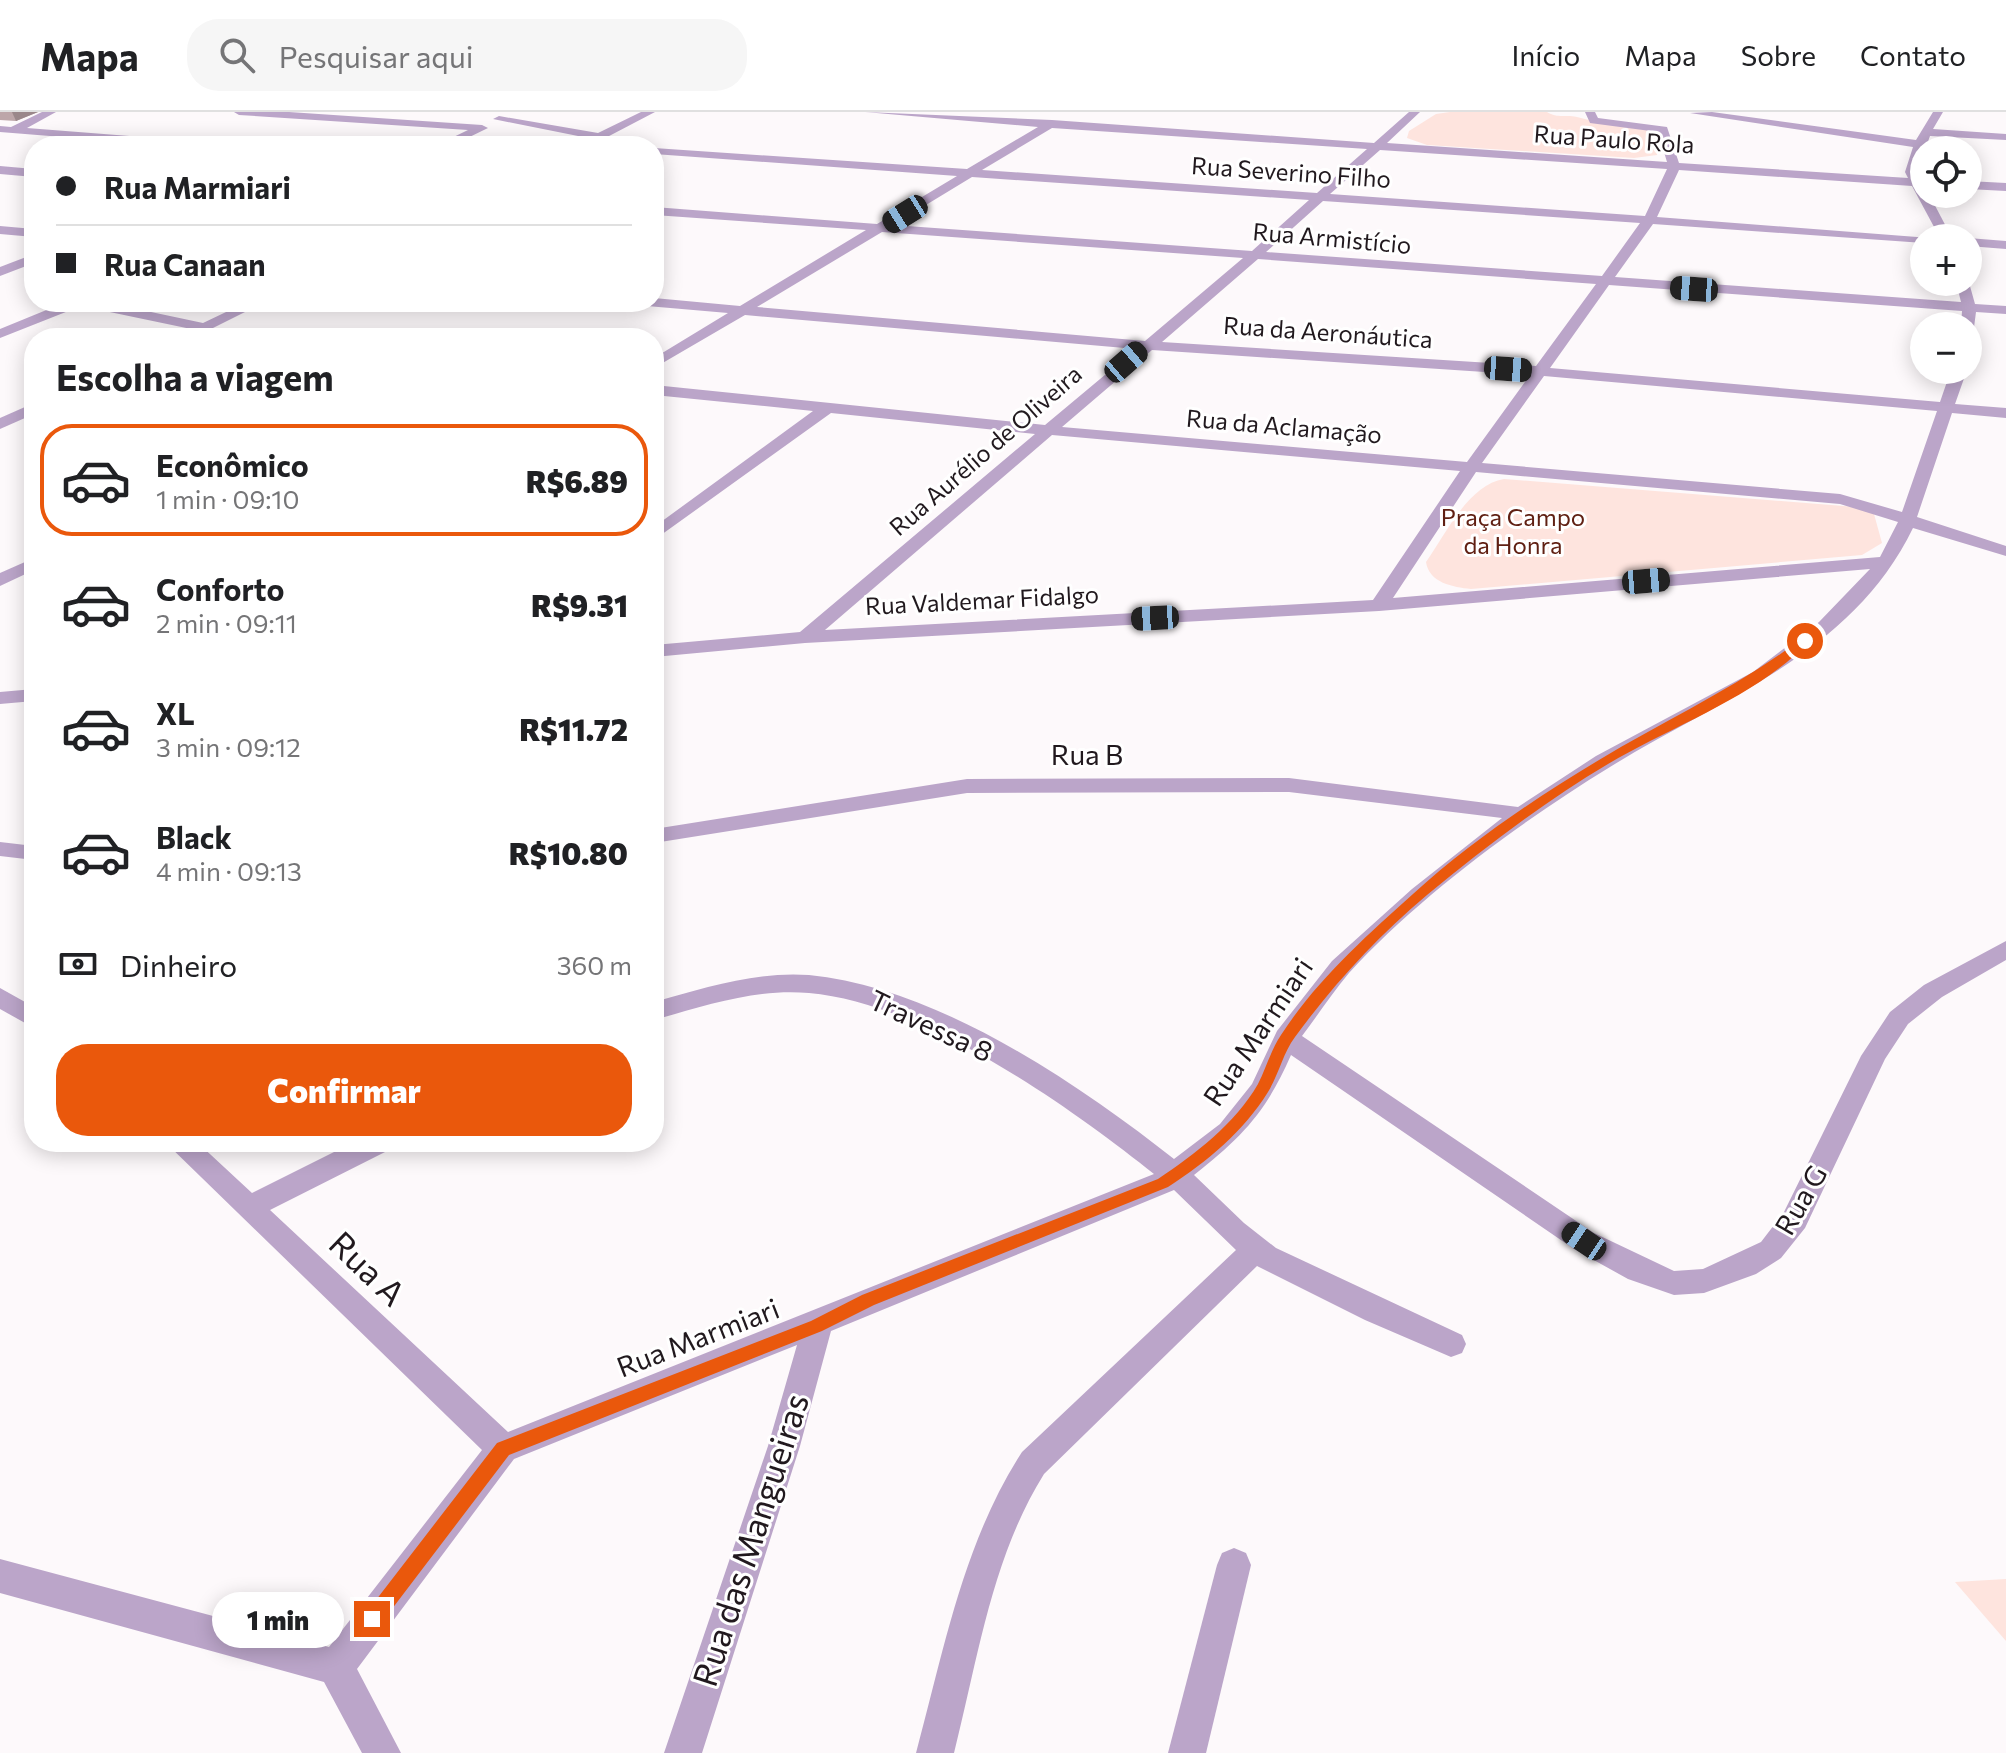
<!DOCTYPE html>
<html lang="pt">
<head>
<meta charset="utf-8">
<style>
	:root { --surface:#fff; --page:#f6f6f6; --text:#202124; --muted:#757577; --line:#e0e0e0; --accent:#ea580c }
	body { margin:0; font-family:Commissioner,sans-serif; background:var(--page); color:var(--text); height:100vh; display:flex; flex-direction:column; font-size:30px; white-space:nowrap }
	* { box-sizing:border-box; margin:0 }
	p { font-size:26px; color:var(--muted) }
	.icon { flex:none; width:44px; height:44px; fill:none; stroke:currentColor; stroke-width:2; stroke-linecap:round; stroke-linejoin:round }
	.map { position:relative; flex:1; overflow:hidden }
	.details { position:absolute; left:24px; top:216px; width:640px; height:824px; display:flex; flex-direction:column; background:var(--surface); border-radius:32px; box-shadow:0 4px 20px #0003 }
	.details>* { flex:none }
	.guide { position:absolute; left:24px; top:24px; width:640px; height:176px; border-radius:32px; box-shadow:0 4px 20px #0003; display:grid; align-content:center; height:176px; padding:0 32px; background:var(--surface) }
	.tools { position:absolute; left:1910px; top:24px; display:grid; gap:16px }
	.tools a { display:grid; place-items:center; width:72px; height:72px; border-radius:50%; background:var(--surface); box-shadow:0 4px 20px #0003; font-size:40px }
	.end { position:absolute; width:36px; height:36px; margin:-18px; border:10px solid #ea580c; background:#fff; box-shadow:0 0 0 4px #fff }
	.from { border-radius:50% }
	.bubble { position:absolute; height:56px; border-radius:28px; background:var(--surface); box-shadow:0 4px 20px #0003; font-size:26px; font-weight:800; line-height:56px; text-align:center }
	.car { position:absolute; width:24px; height:48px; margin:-24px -12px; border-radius:10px; box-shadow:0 0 6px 2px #0007; background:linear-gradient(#222 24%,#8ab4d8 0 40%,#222 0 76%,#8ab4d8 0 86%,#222 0) }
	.guide b { display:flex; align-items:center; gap:28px; height:76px; font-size:30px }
	.guide b+b { border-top:2px solid var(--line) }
	.guide i { width:20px; height:20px; background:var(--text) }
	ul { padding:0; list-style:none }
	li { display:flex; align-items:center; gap:24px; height:112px; margin:0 16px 12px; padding:0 16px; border:4px solid transparent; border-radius:32px }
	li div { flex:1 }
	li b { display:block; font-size:30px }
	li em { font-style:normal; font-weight:800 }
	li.selected { border-color:var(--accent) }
	li>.icon { width:72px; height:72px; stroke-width:1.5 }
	h2 { padding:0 32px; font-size:36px; line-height:96px }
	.pay { display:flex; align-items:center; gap:20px; height:88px; padding:0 32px; font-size:30px }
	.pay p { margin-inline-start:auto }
	.cta { display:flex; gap:16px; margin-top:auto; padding:16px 32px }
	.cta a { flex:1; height:92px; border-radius:32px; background:var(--accent); color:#fff; font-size:32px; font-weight:800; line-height:92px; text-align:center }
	header { display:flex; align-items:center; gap:48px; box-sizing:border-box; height:112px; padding:0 40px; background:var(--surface); border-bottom:2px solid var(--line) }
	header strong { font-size:38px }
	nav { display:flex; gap:44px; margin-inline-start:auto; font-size:28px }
	.search { width:560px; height:72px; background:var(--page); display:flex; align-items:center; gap:20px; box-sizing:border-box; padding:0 28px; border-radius:32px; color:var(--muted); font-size:30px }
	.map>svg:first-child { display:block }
	.green { fill:#fee4de }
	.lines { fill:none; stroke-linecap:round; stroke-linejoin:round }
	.street { fill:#bba5c9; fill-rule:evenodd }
	.wall { fill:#bda6a9 }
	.shaded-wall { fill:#9a878a }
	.route { fill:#ea580c }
	.labels { text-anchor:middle; stroke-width:6; stroke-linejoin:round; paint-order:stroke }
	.far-street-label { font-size:24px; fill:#21191e; stroke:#fff }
	.far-park-label { font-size:24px; fill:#602013; stroke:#fff }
	.street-label { font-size:28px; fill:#21191e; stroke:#fff }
	.near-street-label { font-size:34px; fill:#21191e; stroke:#fff }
</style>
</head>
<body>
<header>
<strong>Mapa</strong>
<div class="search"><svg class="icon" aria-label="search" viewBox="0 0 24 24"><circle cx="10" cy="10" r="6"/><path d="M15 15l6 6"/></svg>Pesquisar aqui</div>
<nav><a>Início</a><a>Mapa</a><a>Sobre</a><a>Contato</a></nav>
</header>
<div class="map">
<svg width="2006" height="1641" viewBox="0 0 2006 1641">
	<rect width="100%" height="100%" fill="#fdf9fb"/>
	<g class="green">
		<path d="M1450,0H1547C1558,7 1566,2 1577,5C1603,12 1631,14 1658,19L1657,43L1634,46L1427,33L1407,26L1409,19L1436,2Z"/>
		<path d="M1504,367L1856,395L1874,402L1882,431L1862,443L1471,477C1453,475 1429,471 1426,450C1446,422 1468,373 1504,367Z"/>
		<polygon points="2006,1467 2006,1529 1955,1470"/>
	</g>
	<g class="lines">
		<g class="street">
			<polygon points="42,0 56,0 27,16 219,31 225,34 175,34 0,20 0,14 11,15"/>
			<polygon points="234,0 289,0 482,13 488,16 451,34 435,34 468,18 239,3"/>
			<polygon points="641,0 655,0 590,34 582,31 588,26 493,7 499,4 598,21"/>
			<path d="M865,0L1052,8L1374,31L1409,0H1420L1387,31L1667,50L1658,20L1590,11L1585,0H1595L1598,6L1667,15L1679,51L1908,66L1905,60L1913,35L1690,1L1712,0L1916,28L1933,0H1943L1933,17L2006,22V28L1930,24L1917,60L1924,67V82H1929L1952,126H1940L1912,74L1679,58L1657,105L1930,126H1924V131L1653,112L1615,165L1961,190L1956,170L1968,167L1975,192L2006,194V202L1976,200L1973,223L1968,224V214H1961L1962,199L1609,173L1550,256L1940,290L1951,258H1967L1955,292L2006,296V306L1952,301L1917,405L2006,434V444L1913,416C1852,542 1721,586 1610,655C1522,709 1419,784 1349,861C1332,881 1318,903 1302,924L1594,1121L1674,1159L1703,1157L1761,1130L1784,1100L1861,944L1890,900L1924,873L2006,829V848L1942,885L1908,912L1885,947L1805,1116L1781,1146L1756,1162L1704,1181L1674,1183L1628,1167L1574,1137L1291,943C1266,1000 1243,1024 1194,1063L1244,1111L1276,1136L1462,1223L1466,1232L1462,1241L1451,1245L1365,1208L1257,1154L1044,1362C992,1445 978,1546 954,1641H916C944,1538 963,1431 1022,1340L1236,1138L1174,1078L831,1219L800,1334L702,1641H664L768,1334L797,1233L514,1347L357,1557L401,1641H362L324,1570L0,1481V1447L329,1535L482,1338L165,1030H197L252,1081L354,1030H393L389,1038L270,1098L508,1320L1154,1062C1066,992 923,891 809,881C757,876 703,894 654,908V890C703,876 757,859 809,863C936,875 1076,970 1174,1047L1220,1012L1252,972L1277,919L1332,849L1412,777L1502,706L1289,680L967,681L654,731V717L967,667L1289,666L1518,695L1596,644L1753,560L1819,510L1870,457L1379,499L805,531L654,545V533L800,520L1035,322L831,301L654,428V415L813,299L654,283V273L1045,313L1136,237L745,203L654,256V246L728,201L647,194L640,190H654V186L740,194L866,118L654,103V95L877,112L957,64L654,42V36L967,57L1038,15ZM1052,16L1367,37L1317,81L982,58ZM1380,38L1667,57L1645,104L1330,82ZM972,65L1309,88L1252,139L893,113ZM1323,89L1640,111L1602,164L1266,140ZM882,120L1243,146L1145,229L757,195ZM1258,147L1596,172L1536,254L1162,230ZM1152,238L1530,263L1467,350L1062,315ZM1544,264L1937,299L1902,400L1840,382L1482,351ZM1052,323L1460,359L1373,488L825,518ZM1476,360L1840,392L1898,410L1880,445L1393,486Z"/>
			<polygon points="0,54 34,57 34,65 0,62"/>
			<polygon points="1968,69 2006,71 2006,79 1968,77"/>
			<polygon points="0,114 34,117 34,125 0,122"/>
			<polygon points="1968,126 2006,129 2006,137 1968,134"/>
			<polygon points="34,142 34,151 0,164 0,155"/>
			<polygon points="66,190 104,190 203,211 247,190 265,190 193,226 185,222 191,217 81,194 0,226 0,217"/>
			<polygon points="34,291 34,302 0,317 0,306"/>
			<polygon points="34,446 34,458 0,474 0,461"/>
			<polygon points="34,577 34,589 0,592 0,580"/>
			<polygon points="0,730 34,734 34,748 0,744"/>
			<polygon points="0,876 34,895 34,916 0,897"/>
			<polygon points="1234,1436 1246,1441 1251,1453 1206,1641 1168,1641 1217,1453 1222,1441"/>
		</g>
	</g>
	<polygon class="wall" points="0,0 38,0 16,9 0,8"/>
	<polygon class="shaded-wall" points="12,0 38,0 16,9"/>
	<path class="route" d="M1801,527L1810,529C1756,585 1674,613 1608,652C1544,690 1484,736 1427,783C1377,825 1333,873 1295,925C1283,941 1279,962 1268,980C1244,1019 1207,1050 1168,1075L874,1193L822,1219L509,1343L379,1514H366V1501L497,1331L811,1209L862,1183L1158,1067C1195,1042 1235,1012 1258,972C1266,956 1271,938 1281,923C1316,869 1365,825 1413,782C1469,731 1534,687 1599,648C1667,607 1738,575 1801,527Z"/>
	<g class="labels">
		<g class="far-street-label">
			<text transform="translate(1614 28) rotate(4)" y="8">Rua Paulo Rola</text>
			<text transform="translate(1291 61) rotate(4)" y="8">Rua Severino Filho</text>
			<text transform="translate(1332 127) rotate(5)" y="8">Rua Armistício</text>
			<text transform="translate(1328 221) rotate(4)" y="8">Rua da Aeronáutica</text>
			<text transform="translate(1284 315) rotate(5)" y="8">Rua da Aclamação</text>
			<text transform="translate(986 339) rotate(-41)" y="8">Rua Aurélio de Oliveira</text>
			<text transform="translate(982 489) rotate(-3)" y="8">Rua Valdemar Fidalgo</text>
		</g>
		<g class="far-park-label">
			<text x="1513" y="414">Praça Campo<tspan x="1513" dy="28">da Honra</tspan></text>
		</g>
		<g class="street-label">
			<text x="1087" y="653">Rua B</text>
			<text transform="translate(931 914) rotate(25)" y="10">Travessa 8</text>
			<text transform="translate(1258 920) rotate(-56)" y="10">Rua Marmiari</text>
			<text transform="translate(1801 1088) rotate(-60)" y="10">Rua G</text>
			<text transform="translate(698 1226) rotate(-21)" y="10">Rua Marmiari</text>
		</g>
		<g class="near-street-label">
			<text transform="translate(367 1157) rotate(44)" y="12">Rua A</text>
			<text transform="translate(751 1428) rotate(-72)" y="12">Rua das Mangueiras</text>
		</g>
	</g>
</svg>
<div class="tools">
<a><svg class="icon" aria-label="locate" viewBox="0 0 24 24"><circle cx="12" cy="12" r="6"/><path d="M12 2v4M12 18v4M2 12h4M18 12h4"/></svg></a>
<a>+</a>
<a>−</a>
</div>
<i class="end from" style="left:1805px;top:529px"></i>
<i class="end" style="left:372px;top:1507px"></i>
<div class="bubble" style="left:212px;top:1480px;width:132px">1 min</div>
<i class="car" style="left:905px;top:102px;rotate:238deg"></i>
<i class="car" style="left:1694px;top:177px;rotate:274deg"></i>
<i class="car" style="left:1126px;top:250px;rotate:49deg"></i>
<i class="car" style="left:1508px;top:257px;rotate:94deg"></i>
<i class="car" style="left:1646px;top:469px;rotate:85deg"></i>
<i class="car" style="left:1155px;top:506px;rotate:267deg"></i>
<i class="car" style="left:1584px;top:1129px;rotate:304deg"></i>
<div class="guide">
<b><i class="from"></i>Rua Marmiari</b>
<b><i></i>Rua Canaan</b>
</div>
<section class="details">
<h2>Escolha a viagem</h2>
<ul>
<li class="selected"><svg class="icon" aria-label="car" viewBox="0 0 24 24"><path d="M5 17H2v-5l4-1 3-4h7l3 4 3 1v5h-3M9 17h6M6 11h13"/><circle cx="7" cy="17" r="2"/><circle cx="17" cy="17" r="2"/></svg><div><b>Econômico</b><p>1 min · 09:10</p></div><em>R$6.89</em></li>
<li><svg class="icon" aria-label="car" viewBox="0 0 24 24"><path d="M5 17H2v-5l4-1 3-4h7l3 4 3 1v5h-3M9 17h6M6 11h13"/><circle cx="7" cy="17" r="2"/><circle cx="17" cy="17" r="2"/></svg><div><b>Conforto</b><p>2 min · 09:11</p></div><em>R$9.31</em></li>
<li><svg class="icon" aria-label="car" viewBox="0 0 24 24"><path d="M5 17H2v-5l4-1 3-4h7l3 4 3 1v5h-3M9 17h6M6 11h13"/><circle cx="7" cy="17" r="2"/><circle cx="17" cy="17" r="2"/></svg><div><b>XL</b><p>3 min · 09:12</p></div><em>R$11.72</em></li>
<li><svg class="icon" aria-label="car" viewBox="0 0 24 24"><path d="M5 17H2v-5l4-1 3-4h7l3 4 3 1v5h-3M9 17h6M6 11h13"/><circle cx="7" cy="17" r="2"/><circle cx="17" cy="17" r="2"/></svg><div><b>Black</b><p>4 min · 09:13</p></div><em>R$10.80</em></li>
</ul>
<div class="pay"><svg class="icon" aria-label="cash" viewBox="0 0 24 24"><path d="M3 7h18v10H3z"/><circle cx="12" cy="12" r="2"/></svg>Dinheiro<p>360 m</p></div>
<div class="cta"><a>Confirmar</a></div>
</section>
</div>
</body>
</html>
